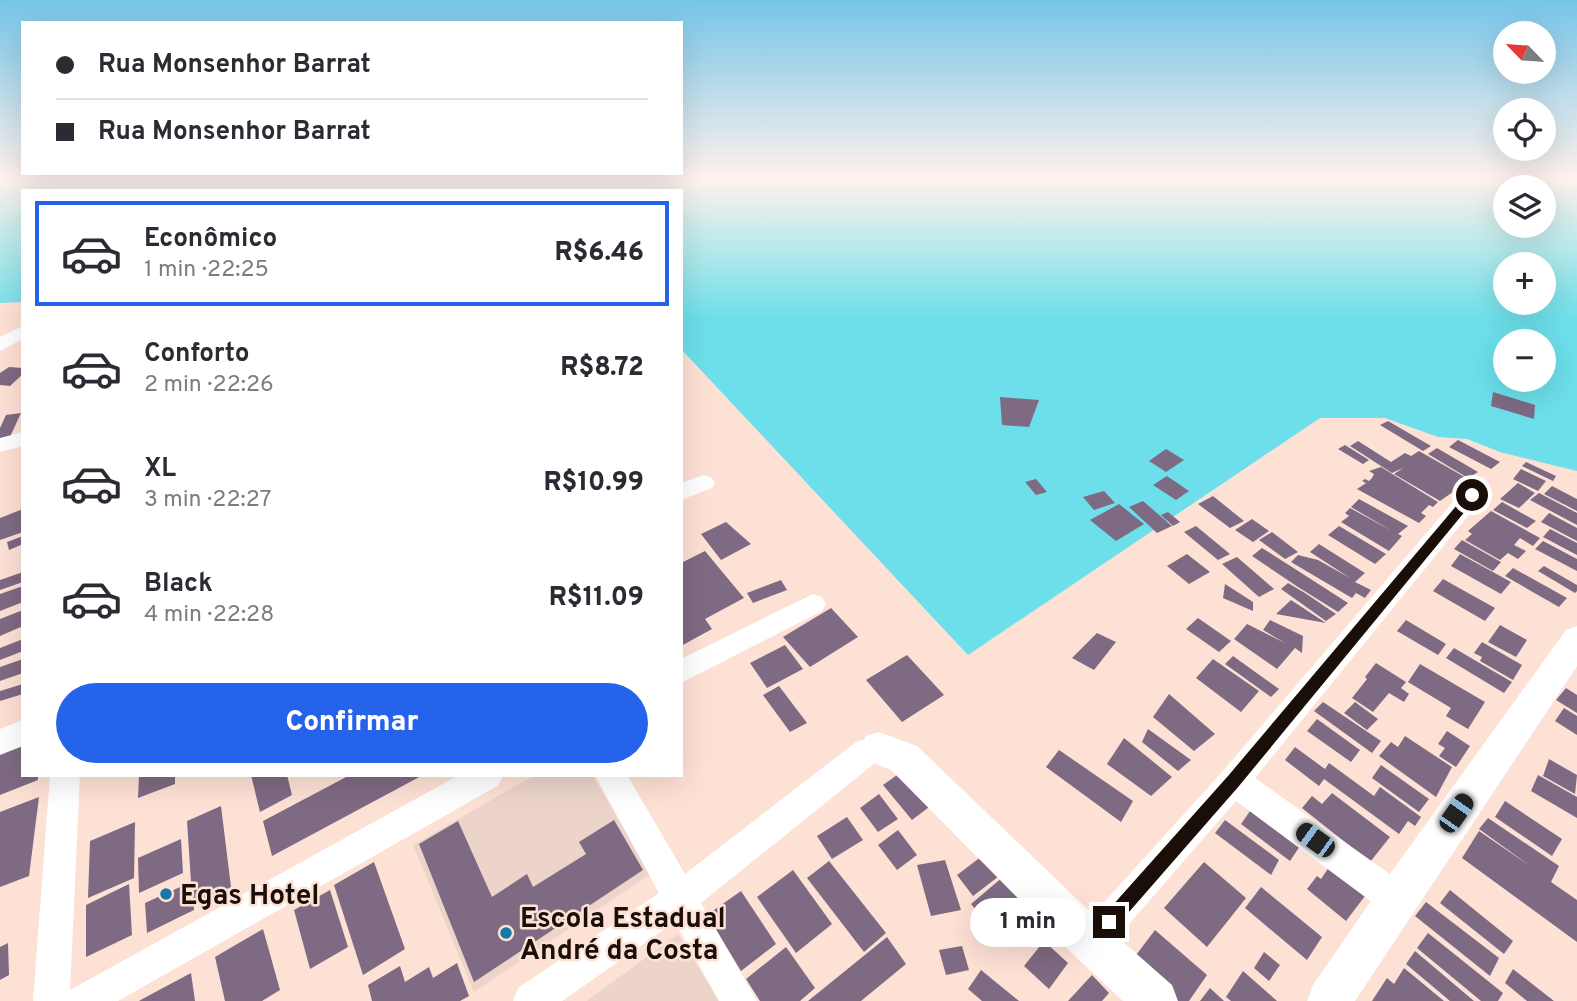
<!DOCTYPE html>
<html lang="pt">
<head>
<meta charset="utf-8">
<style>
	:root { --surface:#fff; --page:#f2f2f3; --text:#2b2b33; --muted:#7c7c81; --line:#e1e1e2; --accent:#2563eb }
	body { margin:0; font-family:Overpass,sans-serif; background:var(--page); color:var(--text); height:100vh; display:flex; flex-direction:column; font-size:26px; white-space:nowrap }
	* { box-sizing:border-box; margin:0 }
	p { font-size:23px; color:var(--muted) }
	.icon { flex:none; width:38px; height:38px; fill:none; stroke:currentColor; stroke-width:2; stroke-linecap:round; stroke-linejoin:round }
	.map { position:relative; flex:1; overflow:hidden }
	.sheet { position:absolute; left:21px; top:189px; width:662px; height:588px; display:flex; flex-direction:column; background:var(--surface); border-radius:0px; box-shadow:0 7px 28px #0002 }
	.sheet>* { flex:none }
	.guide { position:absolute; left:21px; top:21px; width:662px; height:154px; border-radius:0px; box-shadow:0 7px 28px #0002; display:grid; align-content:center; height:154px; padding:0 35px; background:var(--surface) }
	.needle { width:46px; rotate:295deg }
	.tools { position:absolute; left:1493px; top:21px; display:grid; gap:14px }
	.tools a { display:grid; place-items:center; width:63px; height:63px; border-radius:50%; background:var(--surface); box-shadow:0 7px 28px #0002; font-size:35px }
	.end { position:absolute; width:32px; height:32px; margin:-16px; border:9px solid #1a0e09; background:#fff; box-shadow:0 0 0 4px #fff }
	.from { border-radius:50% }
	.bubble { position:absolute; height:49px; border-radius:24px; background:var(--surface); box-shadow:0 7px 28px #0002; font-size:23px; font-weight:800; line-height:49px; text-align:center }
	.car { position:absolute; width:21px; height:42px; margin:-21px -10px; border-radius:9px; box-shadow:0 0 5px 2px #0007; background:linear-gradient(#222 24%,#8ab4d8 0 40%,#222 0 76%,#8ab4d8 0 86%,#222 0) }
	.guide b { display:flex; align-items:center; gap:24px; height:66px; font-size:26px }
	.guide b+b { border-top:2px solid var(--line) }
	.guide i { width:18px; height:18px; background:var(--text) }
	ul { padding:12px 0 0; list-style:none }
	li { display:flex; align-items:center; gap:21px; height:105px; margin:0 14px 10px; padding:0 21px; border:4px solid transparent; border-radius:0px }
	li div { flex:1 }
	li b { display:block; font-size:26px }
	li em { font-style:normal; font-weight:800 }
	li.selected { border-color:var(--accent) }
	li>.icon { width:63px; height:63px; stroke-width:1.5 }
	.cta { display:flex; gap:14px; margin-top:auto; padding:14px 35px }
	.cta a { flex:1; height:80px; border-radius:42px; background:var(--accent); color:#fff; font-size:28px; font-weight:800; line-height:80px; text-align:center }
	.map>svg:first-child { display:block }
	.education { fill:#ecd4ca }
	.water { fill:#6cdfea; fill-rule:evenodd }
	.building { fill:#7e6a83 }
	.lines { fill:none; stroke-linecap:round; stroke-linejoin:round }
	.minor { fill:#fff; fill-rule:evenodd }
	.tertiary { fill:#fff; fill-rule:evenodd }
	.route { fill:#1a0e09 }
	.poi-dot { fill:#1a76a4; stroke:#fee1d5; stroke-width:2.5 }
	.labels { text-anchor:middle; stroke-width:5; stroke-linejoin:round; paint-order:stroke }
	.near-poi-label { font-size:28px; font-weight:bold; fill:#1a0e09; stroke:#fee1d5; text-anchor:start }
</style>
</head>
<body>
<div class="map">
<svg width="1577" height="1001" viewBox="0 0 1577 1001">
	<rect width="100%" height="100%" fill="#fee1d5"/>
	<g class="education">
		<polygon points="535,775 592,775 651,874 474,992 413,845"/>
		<polygon points="678,934 719,1001 587,1001"/>
	</g>
	<path class="water" d="M0,180H1577V471L1500,452L1467,439L1438,437L1385,418H1320L968,655L681,349V191H23V302L0,303ZM1505,187H1544V226H1505ZM1505,264H1544V303H1505ZM1505,341H1544V380H1505Z"/>
	<g class="building">
		<polygon points="9,367 23,368 23,374 10,386 0,385 0,373"/>
		<polygon points="1493,392 1535,405 1534,419 1491,406"/>
		<polygon points="1000,397 1039,400 1029,427 1002,425"/>
		<polygon points="21,413 9,439 0,441 0,428 6,415"/>
		<polygon points="1388,421 1431,446 1423,451 1380,425"/>
		<polygon points="1458,440 1500,462 1491,469 1449,447"/>
		<polygon points="1358,441 1391,462 1405,453 1411,456 1419,451 1470,480 1440,501 1394,474 1403,468 1392,473 1350,446"/>
		<polygon points="1345,445 1369,460 1363,464 1338,449"/>
		<polygon points="1437,448 1478,472 1468,478 1428,454"/>
		<polygon points="1166,449 1184,460 1166,472 1149,461"/>
		<polygon points="1526,462 1556,476 1553,481 1522,466"/>
		<polygon points="1381,467 1438,502 1433,507 1429,505 1421,513 1426,516 1419,523 1357,489 1366,483 1362,481 1365,479 1369,481 1372,478 1374,474 1369,471"/>
		<polygon points="1521,469 1546,481 1538,491 1513,479"/>
		<polygon points="1167,476 1189,491 1176,500 1153,485"/>
		<polygon points="1036,479 1047,492 1036,495 1025,482"/>
		<polygon points="1518,483 1535,493 1519,508 1500,499"/>
		<polygon points="1552,486 1577,499 1577,511 1544,494"/>
		<polygon points="1104,491 1115,503 1094,510 1083,497"/>
		<polygon points="1539,493 1577,513 1577,525 1530,500"/>
		<polygon points="1213,496 1244,521 1230,528 1198,504"/>
		<polygon points="1359,499 1408,526 1398,534 1402,536 1389,551 1341,522 1349,516 1345,513 1350,508 1392,531 1351,507"/>
		<polygon points="1143,501 1172,526 1157,533 1129,507"/>
		<polygon points="1502,502 1536,521 1527,528 1493,510"/>
		<polygon points="1119,504 1144,524 1116,541 1090,520"/>
		<polygon points="23,509 23,532 0,540 0,518"/>
		<polygon points="1491,511 1540,538 1533,546 1520,538 1514,545 1526,551 1518,559 1508,553 1500,560 1465,540 1472,534 1468,531"/>
		<polygon points="1168,512 1180,522 1173,526 1161,515"/>
		<polygon points="1549,513 1577,528 1577,541 1541,522"/>
		<polygon points="1252,519 1269,531 1253,542 1235,530"/>
		<polygon points="726,522 751,544 721,560 701,534"/>
		<polygon points="1196,526 1230,554 1218,560 1184,532"/>
		<polygon points="1339,526 1386,554 1375,564 1328,535"/>
		<polygon points="1550,529 1577,543 1577,555 1543,537"/>
		<polygon points="1272,532 1298,552 1285,559 1259,540"/>
		<polygon points="23,536 23,544 9,550 7,542"/>
		<polygon points="1462,540 1501,562 1493,571 1454,549"/>
		<polygon points="1543,541 1577,559 1577,571 1535,549"/>
		<polygon points="1319,544 1365,573 1355,582 1371,590 1365,598 1356,593 1352,598 1291,562 1298,555 1318,560 1350,578 1310,552"/>
		<polygon points="1262,548 1306,576 1348,603 1338,612 1298,587 1252,556"/>
		<polygon points="705,551 744,598 705,619 712,629 681,646 681,590 683,589 681,563"/>
		<polygon points="1187,554 1210,572 1189,584 1167,566"/>
		<polygon points="1460,554 1511,582 1501,594 1451,566"/>
		<polygon points="1237,557 1274,589 1259,597 1222,564"/>
		<polygon points="1544,566 1577,585 1577,591 1575,593 1538,571"/>
		<polygon points="1513,568 1567,598 1559,607 1505,576"/>
		<polygon points="23,572 23,582 0,590 0,580"/>
		<polygon points="1443,579 1495,608 1485,621 1433,591"/>
		<polygon points="781,580 787,590 753,603 747,593"/>
		<polygon points="1288,583 1305,593 1336,614 1326,621 1281,589"/>
		<polygon points="1225,584 1253,602 1253,611 1223,598"/>
		<polygon points="23,586 23,602 0,611 0,594"/>
		<polygon points="1291,600 1326,623 1276,614"/>
		<polygon points="831,608 858,637 810,667 783,637"/>
		<polygon points="23,610 23,626 0,636 0,619"/>
		<polygon points="1198,618 1231,641 1219,652 1186,629"/>
		<polygon points="1270,620 1303,636 1302,653 1295,648 1277,669 1234,639 1247,624 1285,643 1263,630"/>
		<polygon points="1406,620 1446,644 1438,655 1397,631"/>
		<polygon points="1500,625 1527,640 1516,657 1488,642"/>
		<polygon points="1097,633 1116,642 1094,670 1072,658"/>
		<polygon points="23,639 23,651 0,660 0,648"/>
		<polygon points="1482,642 1522,665 1513,680 1480,661 1482,657 1474,653"/>
		<polygon points="785,645 803,669 767,688 750,663"/>
		<polygon points="1454,648 1512,682 1504,693 1446,658"/>
		<polygon points="907,655 944,695 902,722 866,680"/>
		<polygon points="1233,656 1279,689 1271,697 1225,664"/>
		<polygon points="23,659 23,673 0,681 0,667"/>
		<polygon points="1213,659 1259,691 1241,712 1196,678"/>
		<polygon points="1376,663 1406,682 1401,688 1409,694 1404,702 1389,693 1373,712 1352,698 1367,679 1365,677"/>
		<polygon points="1420,664 1485,702 1468,729 1446,716 1451,708 1408,682"/>
		<polygon points="23,684 23,694 0,701 0,691"/>
		<polygon points="779,686 807,723 790,732 763,695"/>
		<polygon points="1566,688 1577,695 1577,713 1556,700"/>
		<polygon points="1169,694 1215,734 1194,751 1153,717"/>
		<polygon points="1323,702 1381,741 1372,753 1314,711"/>
		<polygon points="1355,702 1378,719 1367,730 1344,713"/>
		<polygon points="1564,708 1577,716 1577,735 1555,721"/>
		<polygon points="1317,719 1360,750 1351,762 1307,731"/>
		<polygon points="1148,729 1191,760 1178,771 1142,742"/>
		<polygon points="1447,731 1470,746 1456,767 1439,756 1445,748 1438,744"/>
		<polygon points="1405,736 1452,767 1436,797 1379,756 1391,742 1398,747"/>
		<polygon points="1124,738 1172,777 1151,796 1107,764"/>
		<polygon points="23,740 23,775 38,775 38,780 0,795 0,749"/>
		<polygon points="1295,747 1325,769 1329,763 1374,796 1380,787 1421,817 1415,826 1408,821 1399,834 1324,779 1319,786 1285,760"/>
		<polygon points="1059,750 1133,801 1121,822 1046,767"/>
		<polygon points="1549,759 1577,775 1575,794 1543,776"/>
		<polygon points="1381,765 1429,799 1419,812 1372,778"/>
		<polygon points="904,770 933,804 912,820 883,785"/>
		<polygon points="139,775 175,775 175,784 138,798"/>
		<polygon points="251,775 287,775 292,795 260,812"/>
		<polygon points="350,775 423,775 272,856 263,821"/>
		<polygon points="1538,775 1577,797 1577,818 1531,791"/>
		<polygon points="1332,793 1390,837 1370,862 1302,808 1312,796 1322,804"/>
		<polygon points="879,794 898,819 878,832 860,808"/>
		<polygon points="39,797 29,876 0,887 0,812"/>
		<polygon points="1505,801 1562,839 1552,856 1495,817"/>
		<polygon points="1255,804 1304,840 1290,861 1241,824"/>
		<polygon points="221,806 231,887 195,905 193,894 194,910 147,933 145,903 191,882 187,821"/>
		<polygon points="847,817 863,840 832,859 817,836"/>
		<polygon points="1488,818 1559,866 1551,882 1577,900 1577,942 1462,858 1479,831 1530,866 1479,829"/>
		<polygon points="614,820 643,870 474,982 419,844 458,821 492,897 527,874 533,887 586,854 579,842"/>
		<polygon points="1225,820 1279,860 1271,875 1215,833"/>
		<polygon points="135,822 134,878 88,898 90,841"/>
		<polygon points="898,830 917,855 897,870 878,845"/>
		<polygon points="181,839 183,873 139,893 138,858"/>
		<polygon points="986,853 1003,873 973,896 957,875"/>
		<polygon points="945,860 961,910 931,916 917,865"/>
		<polygon points="829,861 886,933 864,952 807,878"/>
		<polygon points="374,862 405,949 363,975 334,885"/>
		<polygon points="1204,862 1246,898 1207,947 1164,908"/>
		<polygon points="1331,864 1368,892 1346,921 1307,889 1317,876 1321,879"/>
		<polygon points="793,870 832,924 796,953 757,897"/>
		<polygon points="1004,876 1025,900 991,929 971,904"/>
		<polygon points="129,884 132,935 86,957 86,905"/>
		<polygon points="1261,887 1322,937 1307,960 1245,908"/>
		<polygon points="330,890 348,947 310,969 294,910"/>
		<polygon points="1450,890 1513,941 1504,954 1440,903"/>
		<polygon points="741,891 776,944 741,971 707,915"/>
		<polygon points="1426,902 1499,958 1490,976 1415,916"/>
		<polygon points="263,929 280,990 262,1001 225,1001 215,957"/>
		<polygon points="1155,930 1207,975 1189,1001 1172,1001 1130,963"/>
		<polygon points="1428,933 1503,993 1498,1001 1481,1001 1417,948"/>
		<polygon points="887,937 906,964 861,1001 808,1001"/>
		<polygon points="1044,941 1068,963 1049,989 1024,966"/>
		<polygon points="8,943 9,975 0,980 0,947"/>
		<polygon points="962,946 969,970 946,975 939,950"/>
		<polygon points="786,947 815,988 800,1001 760,1001 746,979"/>
		<polygon points="1415,951 1474,1001 1450,1001 1406,964"/>
		<polygon points="1264,952 1280,965 1269,981 1254,968"/>
		<polygon points="457,963 469,996 460,1001 372,1001 368,985 400,966 405,982 429,967 433,978"/>
		<polygon points="1404,968 1444,1001 1372,1001 1387,978 1394,984"/>
		<polygon points="1513,969 1554,1001 1527,1001 1505,983"/>
		<polygon points="981,970 1019,1001 982,1001 968,989"/>
		<polygon points="1243,971 1277,1001 1231,1001 1226,997"/>
		<polygon points="191,973 195,1001 139,1001 146,997"/>
		<polygon points="1092,975 1109,993 1102,1001 1068,1001"/>
		<polygon points="1210,988 1224,1001 1200,1001"/>
	</g>
	<g class="lines">
		<g class="minor">
			<polygon points="23,326 23,339 0,351 0,337"/>
			<polygon points="23,432 23,446 0,452 0,438"/>
			<polygon points="704,475 712,478 715,483 712,488 681,500 681,483"/>
			<polygon points="1472,487 1480,489 1483,495 1480,501 1255,778 1408,887 1413,899 1408,911 1396,916 1384,911 1236,801 1103,954 1091,959 1079,954 1074,942 1079,930 1223,771 1464,489"/>
			<polygon points="813,594 822,597 826,604 822,611 681,683 681,659"/>
			<polygon points="23,720 23,746 0,755 0,729"/>
			<polygon points="879,735 889,739 894,748 889,757 875,763 701,903 757,1001 719,1001 675,922 562,1001 513,1001 518,988 659,893 595,775 627,775 685,874 856,742"/>
			<polygon points="50,775 80,775 70,990 459,775 503,775 499,785 118,1001 33,1001"/>
		</g>
		<g class="tertiary">
			<polygon points="1577,626 1577,666 1355,1001 1307,1001 1313,985 1382,885 1566,630"/>
			<polygon points="879,732 917,746 1106,927 1172,985 1178,1001 1123,1001 1076,957 891,770 866,760 861,748 866,736"/>
		</g>
	</g>
	<linearGradient id="sky" x2="0" y2="1"><stop stop-color="#76c5e9"/><stop offset="0.56" stop-color="#fff2ec"/><stop offset="1" stop-color="#fff2ec" stop-opacity="0"/></linearGradient>
	<rect width="1577" height="320" fill="url(#sky)"/>
	<polygon class="route" points="1472,491 1477,495 1476,498 1239,786 1115,928 1109,931 1103,928 1100,922 1103,916 1228,776 1468,492"/>
	<g class="poi-dot">
		<circle cx="166" cy="894" r="7"/>
		<circle cx="506" cy="933" r="7"/>
	</g>
	<g class="labels">
		<g class="near-poi-label">
			<text x="180" y="904">Egas Hotel</text>
			<text x="520" y="927">Escola Estadual<tspan x="520" dy="32">André da Costa</tspan></text>
		</g>
	</g>
</svg>
<div class="tools">
<a><svg class="needle" viewBox="-14 -14 28 28"><path d="M0-13l5 13h-10z" fill="#e53935"/><path d="M0 13l5-13h-10z" fill="#7c7c81"/></svg></a>
<a><svg class="icon" aria-label="locate" viewBox="0 0 24 24"><circle cx="12" cy="12" r="6"/><path d="M12 2v4M12 18v4M2 12h4M18 12h4"/></svg></a>
<a><svg class="icon" aria-label="layers" viewBox="0 0 24 24"><path d="M12 4l9 5-9 5-9-5zM3 14l9 5 9-5"/></svg></a>
<a>+</a>
<a>−</a>
</div>
<i class="end from" style="left:1472px;top:495px"></i>
<i class="end" style="left:1109px;top:922px"></i>
<div class="bubble" style="left:970px;top:898px;width:116px">1 min</div>
<i class="car" style="left:1456px;top:813px;rotate:35deg"></i>
<i class="car" style="left:1315px;top:840px;rotate:306deg"></i>
<div class="guide">
<b><i class="from"></i>Rua Monsenhor Barrat</b>
<b><i></i>Rua Monsenhor Barrat</b>
</div>
<section class="sheet">
<ul>
<li class="selected"><svg class="icon" aria-label="car" viewBox="0 0 24 24"><path d="M5 17H2v-5l4-1 3-4h7l3 4 3 1v5h-3M9 17h6M6 11h13"/><circle cx="7" cy="17" r="2"/><circle cx="17" cy="17" r="2"/></svg><div><b>Econômico</b><p>1 min · 22:25</p></div><em>R$6.46</em></li>
<li><svg class="icon" aria-label="car" viewBox="0 0 24 24"><path d="M5 17H2v-5l4-1 3-4h7l3 4 3 1v5h-3M9 17h6M6 11h13"/><circle cx="7" cy="17" r="2"/><circle cx="17" cy="17" r="2"/></svg><div><b>Conforto</b><p>2 min · 22:26</p></div><em>R$8.72</em></li>
<li><svg class="icon" aria-label="car" viewBox="0 0 24 24"><path d="M5 17H2v-5l4-1 3-4h7l3 4 3 1v5h-3M9 17h6M6 11h13"/><circle cx="7" cy="17" r="2"/><circle cx="17" cy="17" r="2"/></svg><div><b>XL</b><p>3 min · 22:27</p></div><em>R$10.99</em></li>
<li><svg class="icon" aria-label="car" viewBox="0 0 24 24"><path d="M5 17H2v-5l4-1 3-4h7l3 4 3 1v5h-3M9 17h6M6 11h13"/><circle cx="7" cy="17" r="2"/><circle cx="17" cy="17" r="2"/></svg><div><b>Black</b><p>4 min · 22:28</p></div><em>R$11.09</em></li>
</ul>
<div class="cta"><a>Confirmar</a></div>
</section>
</div>
</body>
</html>
